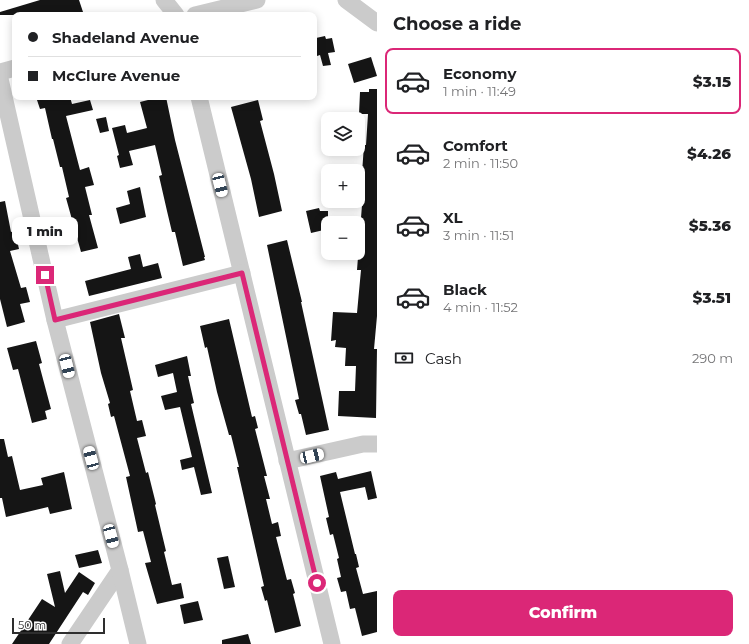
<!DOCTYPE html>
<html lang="en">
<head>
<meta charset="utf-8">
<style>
	:root { --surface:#fff; --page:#f6f6f6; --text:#202124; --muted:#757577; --line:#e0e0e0; --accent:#db2777 }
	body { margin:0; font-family:Montserrat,sans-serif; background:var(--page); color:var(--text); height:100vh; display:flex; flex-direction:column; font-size:15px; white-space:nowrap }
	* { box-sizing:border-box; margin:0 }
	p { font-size:13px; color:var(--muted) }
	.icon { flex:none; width:22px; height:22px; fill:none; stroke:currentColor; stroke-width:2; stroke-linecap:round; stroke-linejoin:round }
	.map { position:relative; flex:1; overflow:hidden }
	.details { display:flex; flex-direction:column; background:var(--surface); width:372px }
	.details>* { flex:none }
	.top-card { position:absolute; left:12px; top:12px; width:305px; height:88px; border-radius:8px; box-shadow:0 2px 10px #0003; display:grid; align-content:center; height:88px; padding:0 16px; background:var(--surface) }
	.controls { position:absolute; left:321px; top:112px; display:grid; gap:8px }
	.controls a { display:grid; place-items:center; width:44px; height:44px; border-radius:8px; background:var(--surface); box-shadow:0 2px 10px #0003; font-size:20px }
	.scale { position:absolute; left:12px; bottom:10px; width:93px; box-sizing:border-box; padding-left:4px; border:2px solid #2e2e2e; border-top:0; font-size:11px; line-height:14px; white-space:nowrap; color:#2e2e2e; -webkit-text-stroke:3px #fff; paint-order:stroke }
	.end { position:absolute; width:18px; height:18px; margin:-9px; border:5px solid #db2777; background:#fff; box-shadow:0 0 0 2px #fff }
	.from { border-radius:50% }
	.bubble { position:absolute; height:28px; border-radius:8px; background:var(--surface); box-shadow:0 2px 10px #0003; font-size:13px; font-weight:800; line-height:28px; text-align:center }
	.car { position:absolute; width:12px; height:24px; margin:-12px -6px; border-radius:5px; box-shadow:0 0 3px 1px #0007; background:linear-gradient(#fff 24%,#345 0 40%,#fff 0 76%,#345 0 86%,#fff 0) }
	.top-card b { display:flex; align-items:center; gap:14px; height:38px; font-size:15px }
	.top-card b+b { border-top:1px solid var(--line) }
	.top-card i { width:10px; height:10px; background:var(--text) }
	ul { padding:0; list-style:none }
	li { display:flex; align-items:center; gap:12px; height:66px; margin:0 8px 6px; padding:0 8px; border:2px solid transparent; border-radius:8px }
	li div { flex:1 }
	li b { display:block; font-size:15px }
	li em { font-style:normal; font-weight:800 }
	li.selected { border-color:var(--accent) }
	li>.icon { width:36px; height:36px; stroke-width:1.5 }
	h2 { padding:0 16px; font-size:18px; line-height:48px }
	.pay { display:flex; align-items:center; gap:10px; height:44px; padding:0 16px; font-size:15px }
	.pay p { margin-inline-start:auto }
	.action { display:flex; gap:8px; margin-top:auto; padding:8px 16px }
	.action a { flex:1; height:46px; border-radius:8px; background:var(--accent); color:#fff; font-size:16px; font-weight:800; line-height:46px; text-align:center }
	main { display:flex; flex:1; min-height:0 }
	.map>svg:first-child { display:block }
	.building { fill:#151515 }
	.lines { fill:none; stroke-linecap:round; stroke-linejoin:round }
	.minor { stroke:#cbcbcb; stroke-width:17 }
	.route { stroke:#db2777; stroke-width:5 }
</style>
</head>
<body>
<main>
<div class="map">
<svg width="377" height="644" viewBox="0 0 377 644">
	<rect width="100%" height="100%" fill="#fff"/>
	<g class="building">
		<polygon points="40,0 79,0 84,15 0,15 0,12"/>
		<polygon points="325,36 326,39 332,38 335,52 328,53 331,65 323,66 320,55 314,57 314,42 316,42 316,38"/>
		<polygon points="371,57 377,76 354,83 348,64"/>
		<polygon points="369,89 377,89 377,316 374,349 377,349 376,418 338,416 339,391 355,391 356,366 345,366 346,348 335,347 336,340 331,341 333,312 357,313 361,270 357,270 362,205 358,205 359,187 361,187 364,145 366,145 368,114 359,114 360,92 369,92"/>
		<polygon points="36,97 70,97 72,104 90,100 93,110 66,116 80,170 89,167 94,185 85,187 92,215 89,215 98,248 81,252 66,198 69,197 62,167 60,167 53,139 52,139 45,108 40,109"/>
		<polygon points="160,97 166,97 175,140 205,257 204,257 205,260 183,266 175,232 172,232 167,211 159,176 162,175 155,145 129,151 133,165 120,168 117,156 119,155 112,128 125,125 127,133 147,128 140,102"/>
		<polygon points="258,100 263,120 260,121 274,174 282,211 259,217 251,179 231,107"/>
		<polygon points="106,117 109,131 100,133 96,119"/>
		<polygon points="140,187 146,217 120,224 116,208 130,204 127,191"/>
		<polygon points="5,201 11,232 15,231 19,249 10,251 21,288 26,287 30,302 20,304 25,322 7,327 0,299 0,202"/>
		<polygon points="319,208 320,211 328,211 328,229 311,233 306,211"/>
		<polygon points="287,240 302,302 301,302 329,430 306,435 301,414 299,414 295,400 299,399 267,245"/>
		<polygon points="140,254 143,267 158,263 162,278 89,296 85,281 131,269 128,257"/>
		<polygon points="119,314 125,338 121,338 133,390 130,391 137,421 142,420 146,436 137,438 146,473 148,472 156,504 155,505 166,551 164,552 172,585 181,583 184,598 157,604 145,563 151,562 143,531 138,532 126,477 130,476 114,416 111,417 108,404 110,403 101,373 90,322"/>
		<polygon points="229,319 252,417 255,416 258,428 255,429 267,476 264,476 270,499 266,499 272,524 278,522 281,536 276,537 287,580 291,579 295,593 293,594 301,626 275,633 267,600 265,601 261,587 264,586 237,467 239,467 231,435 229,435 217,392 207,347 205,348 200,326"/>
		<polygon points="36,341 42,363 39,364 51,409 45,411 47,419 32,423 18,369 13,370 7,348"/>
		<polygon points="187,356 191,376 188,376 194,403 191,404 212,493 201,495 194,467 182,470 180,460 192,457 180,407 165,410 161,396 177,392 173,373 158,377 155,365"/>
		<polygon points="0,439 4,439 8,457 12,456 20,490 43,485 41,478 64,472 72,509 50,514 48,507 6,517 2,498 0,498"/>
		<polygon points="371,471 377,498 368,500 365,487 340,492 355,554 356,554 359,567 356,568 363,594 377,591 377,632 362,636 355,608 350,609 346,591 341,592 337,578 341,577 337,559 339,558 333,534 330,535 326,518 329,517 320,476 336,472 338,479"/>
		<polygon points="98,550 102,563 79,568 75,555"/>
		<polygon points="228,556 235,587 224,589 217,558"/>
		<polygon points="60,571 65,593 79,572 95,583 88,595 83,592 49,644 12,644 42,599 55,607 47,574"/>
		<polygon points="198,601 203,620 184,624 180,605"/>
		<polygon points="248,634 251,644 222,644 222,640"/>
	</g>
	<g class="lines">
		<g class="minor">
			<polyline points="164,0 176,15"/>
			<polyline points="346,0 377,23"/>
			<polyline points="195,15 257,0"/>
			<polyline points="0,72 15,68"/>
			<polyline points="0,79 55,320 120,570 70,644"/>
			<polyline points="199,97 332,644"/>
			<polyline points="55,320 242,273"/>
			<polyline points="287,461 363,444 377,444"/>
			<polyline points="120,570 138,644"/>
		</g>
	</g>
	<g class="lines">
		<polyline class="route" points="45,275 55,320 242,273 317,583"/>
	</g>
</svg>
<div class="controls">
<a><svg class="icon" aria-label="layers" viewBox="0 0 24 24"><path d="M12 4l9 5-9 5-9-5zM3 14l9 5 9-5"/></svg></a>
<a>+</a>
<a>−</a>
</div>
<div class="scale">50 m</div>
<i class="end from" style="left:317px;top:583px"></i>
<i class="end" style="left:45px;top:275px"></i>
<div class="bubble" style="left:12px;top:217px;width:66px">1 min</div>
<i class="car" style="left:220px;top:185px;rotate:166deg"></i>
<i class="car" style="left:67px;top:366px;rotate:166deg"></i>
<i class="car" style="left:312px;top:456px;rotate:77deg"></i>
<i class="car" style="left:91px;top:458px;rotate:345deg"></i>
<i class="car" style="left:111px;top:536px;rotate:165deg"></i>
<div class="top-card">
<b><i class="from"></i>Shadeland Avenue</b>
<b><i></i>McClure Avenue</b>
</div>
</div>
<section class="details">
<h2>Choose a ride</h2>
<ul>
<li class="selected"><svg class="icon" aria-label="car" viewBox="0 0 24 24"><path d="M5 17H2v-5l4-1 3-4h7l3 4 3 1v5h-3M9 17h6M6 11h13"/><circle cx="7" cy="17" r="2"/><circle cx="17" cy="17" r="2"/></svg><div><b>Economy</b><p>1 min · 11:49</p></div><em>$3.15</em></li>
<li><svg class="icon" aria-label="car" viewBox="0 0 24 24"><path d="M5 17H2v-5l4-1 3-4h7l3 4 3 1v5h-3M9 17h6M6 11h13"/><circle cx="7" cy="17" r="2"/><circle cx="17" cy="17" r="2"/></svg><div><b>Comfort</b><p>2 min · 11:50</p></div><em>$4.26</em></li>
<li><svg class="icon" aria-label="car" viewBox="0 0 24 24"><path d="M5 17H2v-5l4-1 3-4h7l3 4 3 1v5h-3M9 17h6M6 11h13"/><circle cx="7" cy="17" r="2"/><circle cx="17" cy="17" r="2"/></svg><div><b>XL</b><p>3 min · 11:51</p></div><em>$5.36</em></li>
<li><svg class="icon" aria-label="car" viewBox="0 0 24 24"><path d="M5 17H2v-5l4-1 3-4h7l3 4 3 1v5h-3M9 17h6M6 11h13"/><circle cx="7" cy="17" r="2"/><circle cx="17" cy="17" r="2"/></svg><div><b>Black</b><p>4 min · 11:52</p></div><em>$3.51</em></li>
</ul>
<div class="pay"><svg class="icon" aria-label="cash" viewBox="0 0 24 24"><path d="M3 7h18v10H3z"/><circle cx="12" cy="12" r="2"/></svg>Cash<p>290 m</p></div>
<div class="action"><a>Confirm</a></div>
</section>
</main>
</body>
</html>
